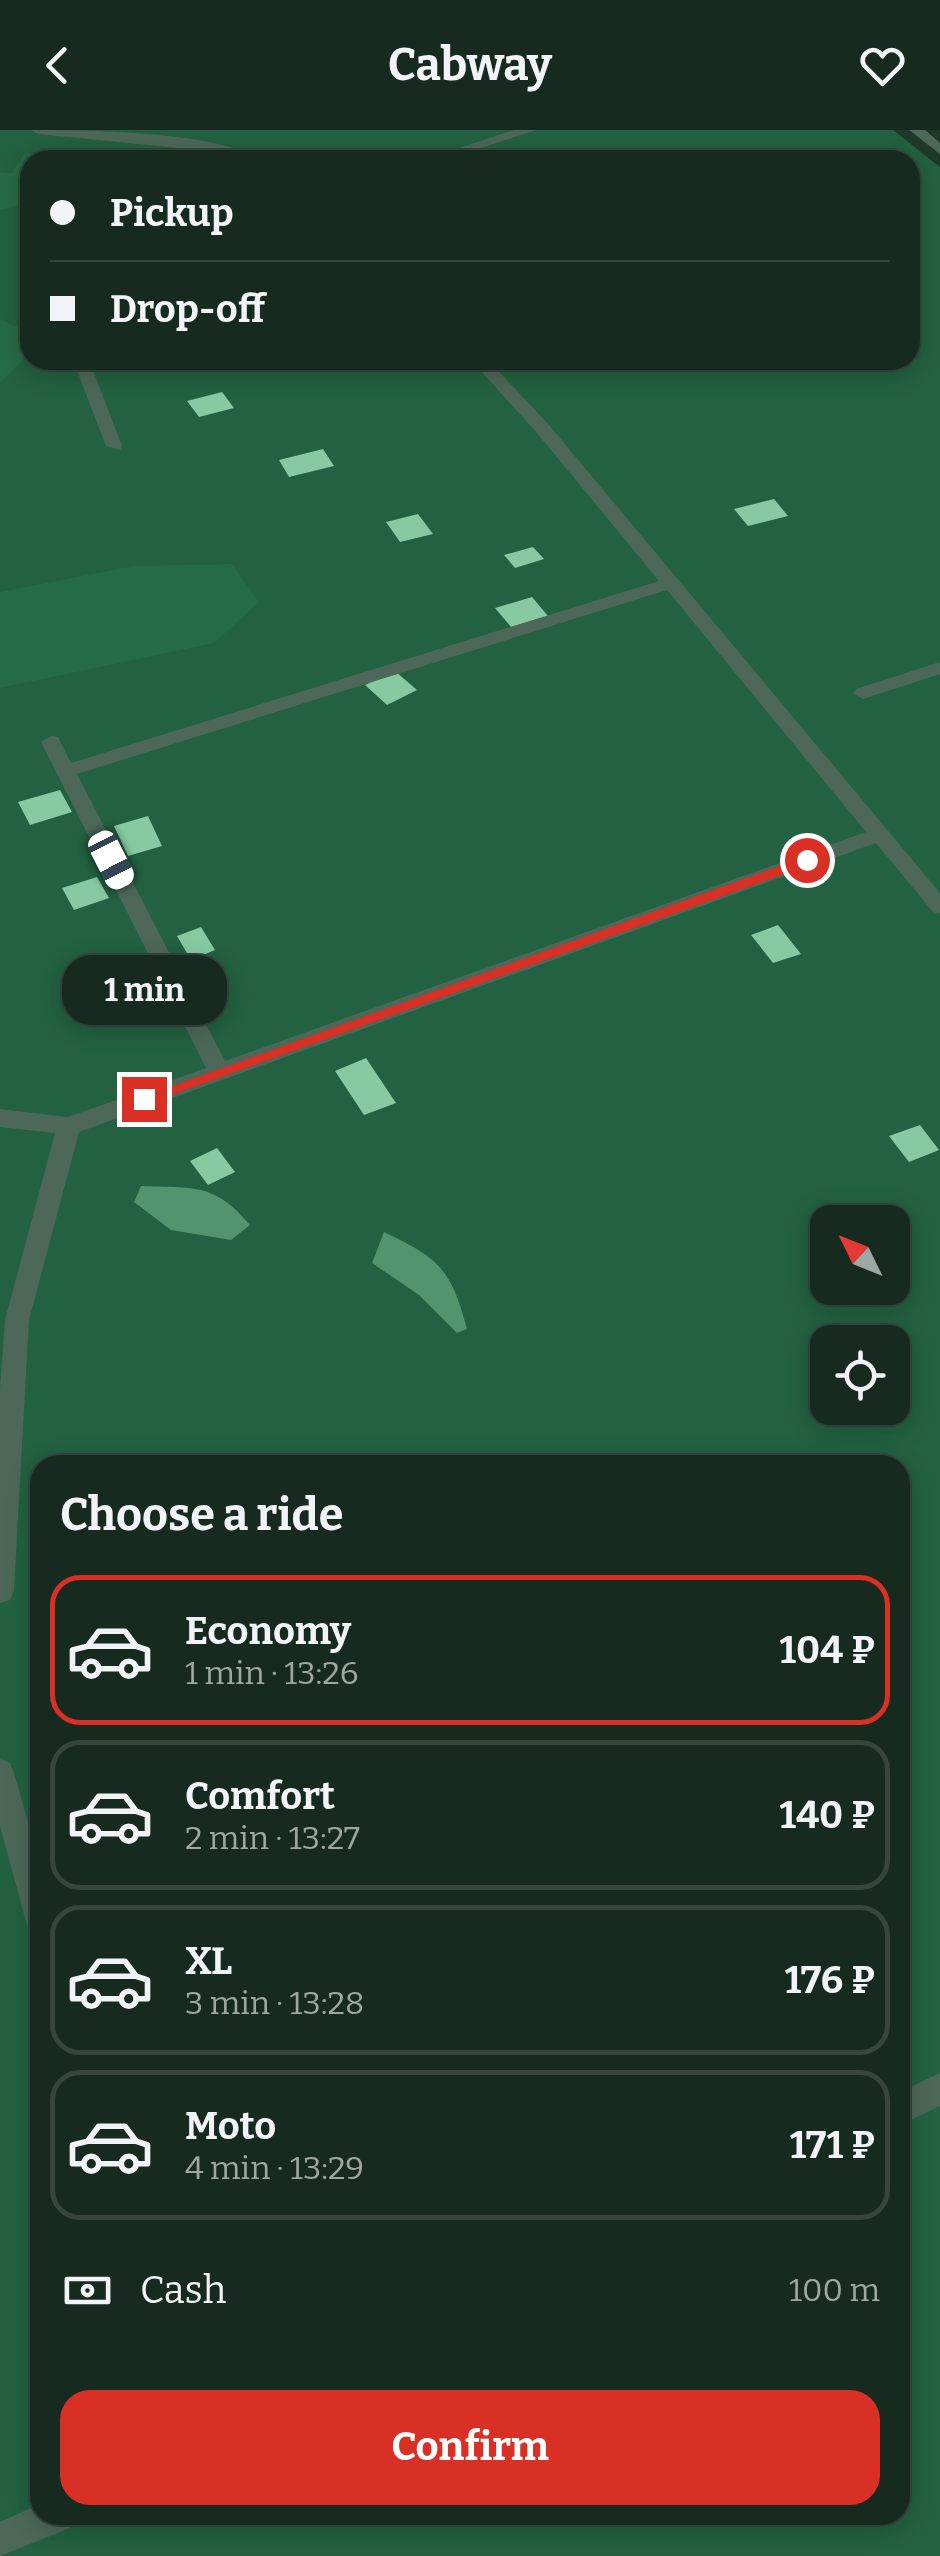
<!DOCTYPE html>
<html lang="en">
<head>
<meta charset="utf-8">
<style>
	:root { --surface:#172a1f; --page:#24362c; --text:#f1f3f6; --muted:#9ea7a4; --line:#36463d; --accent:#d93025 }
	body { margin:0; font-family:Bitter,serif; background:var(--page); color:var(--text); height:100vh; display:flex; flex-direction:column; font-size:38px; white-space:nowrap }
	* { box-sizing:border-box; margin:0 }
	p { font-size:32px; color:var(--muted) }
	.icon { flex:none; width:55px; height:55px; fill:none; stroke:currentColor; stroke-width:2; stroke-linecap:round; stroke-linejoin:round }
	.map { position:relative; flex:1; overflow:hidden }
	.panel { position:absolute; left:30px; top:1325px; width:880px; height:1070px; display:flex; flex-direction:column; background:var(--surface); border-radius:30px; box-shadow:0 5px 25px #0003,0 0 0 2px var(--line) }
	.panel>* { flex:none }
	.guide { position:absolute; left:20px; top:20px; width:900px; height:220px; border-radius:30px; box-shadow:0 5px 25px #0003,0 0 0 2px var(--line); display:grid; align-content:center; height:220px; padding:0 30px; background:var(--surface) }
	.needle { width:65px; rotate:313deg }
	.fabs { position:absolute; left:810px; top:1075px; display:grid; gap:20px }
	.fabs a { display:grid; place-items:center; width:100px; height:100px; border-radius:20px; background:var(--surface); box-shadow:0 5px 25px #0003,0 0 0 2px var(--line); font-size:50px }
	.end { position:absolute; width:45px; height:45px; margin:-22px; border:12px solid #d93025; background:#fff; box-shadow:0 0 0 5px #fff }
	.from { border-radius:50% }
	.bubble { position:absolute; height:70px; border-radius:30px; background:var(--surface); box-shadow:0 5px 25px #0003,0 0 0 2px var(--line); font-size:32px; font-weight:700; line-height:70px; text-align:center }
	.car { position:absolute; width:30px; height:60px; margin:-30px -15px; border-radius:12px; box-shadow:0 0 8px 2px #0007; background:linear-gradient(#fff 24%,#345 0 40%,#fff 0 76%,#345 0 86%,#fff 0) }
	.guide b { display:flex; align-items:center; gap:35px; height:95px; font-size:38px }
	.guide b+b { border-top:2px solid var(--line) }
	.guide i { width:25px; height:25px; background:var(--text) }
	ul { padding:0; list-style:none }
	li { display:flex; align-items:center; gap:30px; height:150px; margin:0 20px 15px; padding:0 10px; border:5px solid var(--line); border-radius:30px }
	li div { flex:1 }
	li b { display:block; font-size:38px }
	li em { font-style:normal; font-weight:700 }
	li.active { border-color:var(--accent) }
	li>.icon { width:90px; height:90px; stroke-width:1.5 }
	h2 { padding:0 30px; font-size:45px; line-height:120px }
	.pay { display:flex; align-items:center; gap:25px; height:110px; padding:0 30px; font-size:38px }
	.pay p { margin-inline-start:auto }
	.cta { display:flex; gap:20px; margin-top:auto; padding:20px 30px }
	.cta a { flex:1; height:115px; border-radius:30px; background:var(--accent); color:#fff; font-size:40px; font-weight:700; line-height:115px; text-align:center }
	header { display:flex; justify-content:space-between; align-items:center; height:130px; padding:0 30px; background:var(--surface); font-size:45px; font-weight:700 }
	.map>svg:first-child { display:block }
	.green { fill:#226141; fill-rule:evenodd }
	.forest { fill:#266b47 }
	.water { fill:#51946e }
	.building { fill:#87caa2 }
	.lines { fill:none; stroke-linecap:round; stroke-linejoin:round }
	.lane { fill:#4d6858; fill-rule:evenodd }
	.route { fill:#d93025 }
</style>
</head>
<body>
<header><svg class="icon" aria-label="back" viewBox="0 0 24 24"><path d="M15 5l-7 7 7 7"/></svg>Cabway<svg class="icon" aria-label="heart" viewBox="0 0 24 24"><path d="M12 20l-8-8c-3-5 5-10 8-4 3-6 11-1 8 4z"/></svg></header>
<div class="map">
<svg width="940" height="2426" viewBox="0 0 940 2426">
	<rect width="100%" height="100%" fill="#1f3829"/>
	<path class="green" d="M0,0H893L940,37V2426H0ZM30,30H910V230H30ZM828,1092H892V1158H828ZM828,1212H892V1278H828ZM40,1335H900V2385H40Z"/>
	<g class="forest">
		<polygon points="24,24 71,25 76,30 30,30 30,72 0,80 0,43 12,43"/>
		<polygon points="0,189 30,203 30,221 0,254"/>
		<polygon points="232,434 259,472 214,513 0,558 0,462 134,436"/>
	</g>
	<g class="water">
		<path d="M141,1056C194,1058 215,1053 250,1095L231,1110L171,1100L134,1072Z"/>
		<path d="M384,1102C439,1128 451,1139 467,1199L457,1203L419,1165L372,1133Z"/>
	</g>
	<g class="building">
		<polygon points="222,262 234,278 199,287 187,271"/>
		<polygon points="323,319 334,336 289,347 279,330"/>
		<polygon points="774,369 788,386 748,396 734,379"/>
		<polygon points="418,384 433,404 400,412 386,392"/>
		<polygon points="533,417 544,429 515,438 504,425"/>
		<polygon points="532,467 548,486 511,497 495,478"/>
		<polygon points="395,541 417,560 387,575 365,555"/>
		<polygon points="60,660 72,682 30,695 18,672"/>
		<polygon points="148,686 162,716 128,726 114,696"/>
		<polygon points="97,747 109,768 74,780 62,758"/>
		<polygon points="778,795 801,824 773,833 751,805"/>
		<polygon points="201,797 215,820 191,830 177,806"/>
		<polygon points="145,840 159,869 129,879 115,850"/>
		<polygon points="366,928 396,973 364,985 335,941"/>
		<polygon points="920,995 939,1020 909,1032 889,1006"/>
		<polygon points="217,1018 235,1042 208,1055 190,1031"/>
	</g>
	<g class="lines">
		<g class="lane">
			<path d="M31,0C82,0 221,1 258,30H239L219,22L38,4Z"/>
			<polygon points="514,0 536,0 445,30 423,30"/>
			<polygon points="909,0 925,0 940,13 940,24"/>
			<polygon points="73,230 89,230 122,316 120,320 106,316"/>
			<path d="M471,230H488L549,295L940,763V784L933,782L876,713L79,1002L29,1190L14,1461L10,1470L0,1473V1258L5,1190L55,1003L0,997V979L68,987L206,938L41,612L51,606L58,607L71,633L659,451L537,303ZM667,460L866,702L225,931L77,644Z"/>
			<polygon points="940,532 940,544 863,569 853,563 856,559"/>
			<polygon points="0,1629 10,1633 14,1643 40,1734 40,1803 29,1799 25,1788 0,1696"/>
			<polygon points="940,1943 940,1976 900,1995 900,1962"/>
			<polygon points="40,2374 40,2385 75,2385 70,2398 0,2426 0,2392"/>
		</g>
	</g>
	<polygon class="route" points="807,726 812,734 149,973 137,969"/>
</svg>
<div class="fabs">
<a><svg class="needle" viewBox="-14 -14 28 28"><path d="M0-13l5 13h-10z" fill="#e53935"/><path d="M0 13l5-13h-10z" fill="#9ea7a4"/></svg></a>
<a><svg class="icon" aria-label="locate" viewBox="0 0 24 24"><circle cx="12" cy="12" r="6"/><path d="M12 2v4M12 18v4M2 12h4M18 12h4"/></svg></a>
</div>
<i class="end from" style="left:807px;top:730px"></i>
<i class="end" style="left:144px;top:969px"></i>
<div class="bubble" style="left:62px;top:825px;width:165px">1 min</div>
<i class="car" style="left:111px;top:730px;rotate:153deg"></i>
<div class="guide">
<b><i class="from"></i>Pickup</b>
<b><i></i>Drop-off</b>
</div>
<section class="panel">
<h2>Choose a ride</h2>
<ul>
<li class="active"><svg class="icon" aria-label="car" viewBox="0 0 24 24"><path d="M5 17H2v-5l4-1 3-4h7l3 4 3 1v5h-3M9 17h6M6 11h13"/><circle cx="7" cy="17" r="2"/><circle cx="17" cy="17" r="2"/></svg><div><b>Economy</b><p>1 min · 13:26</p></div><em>104 ₽</em></li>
<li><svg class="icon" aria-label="car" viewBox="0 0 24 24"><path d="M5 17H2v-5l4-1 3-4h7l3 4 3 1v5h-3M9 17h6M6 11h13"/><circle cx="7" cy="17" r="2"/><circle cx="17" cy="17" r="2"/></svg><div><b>Comfort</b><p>2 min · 13:27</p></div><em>140 ₽</em></li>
<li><svg class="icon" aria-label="car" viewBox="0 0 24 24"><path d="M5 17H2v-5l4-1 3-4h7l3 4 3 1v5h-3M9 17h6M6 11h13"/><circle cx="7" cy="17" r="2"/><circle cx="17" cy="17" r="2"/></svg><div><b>XL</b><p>3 min · 13:28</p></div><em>176 ₽</em></li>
<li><svg class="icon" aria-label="car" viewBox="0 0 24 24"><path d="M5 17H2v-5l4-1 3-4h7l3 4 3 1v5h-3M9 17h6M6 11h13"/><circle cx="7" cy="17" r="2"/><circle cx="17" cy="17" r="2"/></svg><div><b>Moto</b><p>4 min · 13:29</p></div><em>171 ₽</em></li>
</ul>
<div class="pay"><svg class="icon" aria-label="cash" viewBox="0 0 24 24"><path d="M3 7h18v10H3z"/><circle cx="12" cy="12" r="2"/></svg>Cash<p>100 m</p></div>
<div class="cta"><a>Confirm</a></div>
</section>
</div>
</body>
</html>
